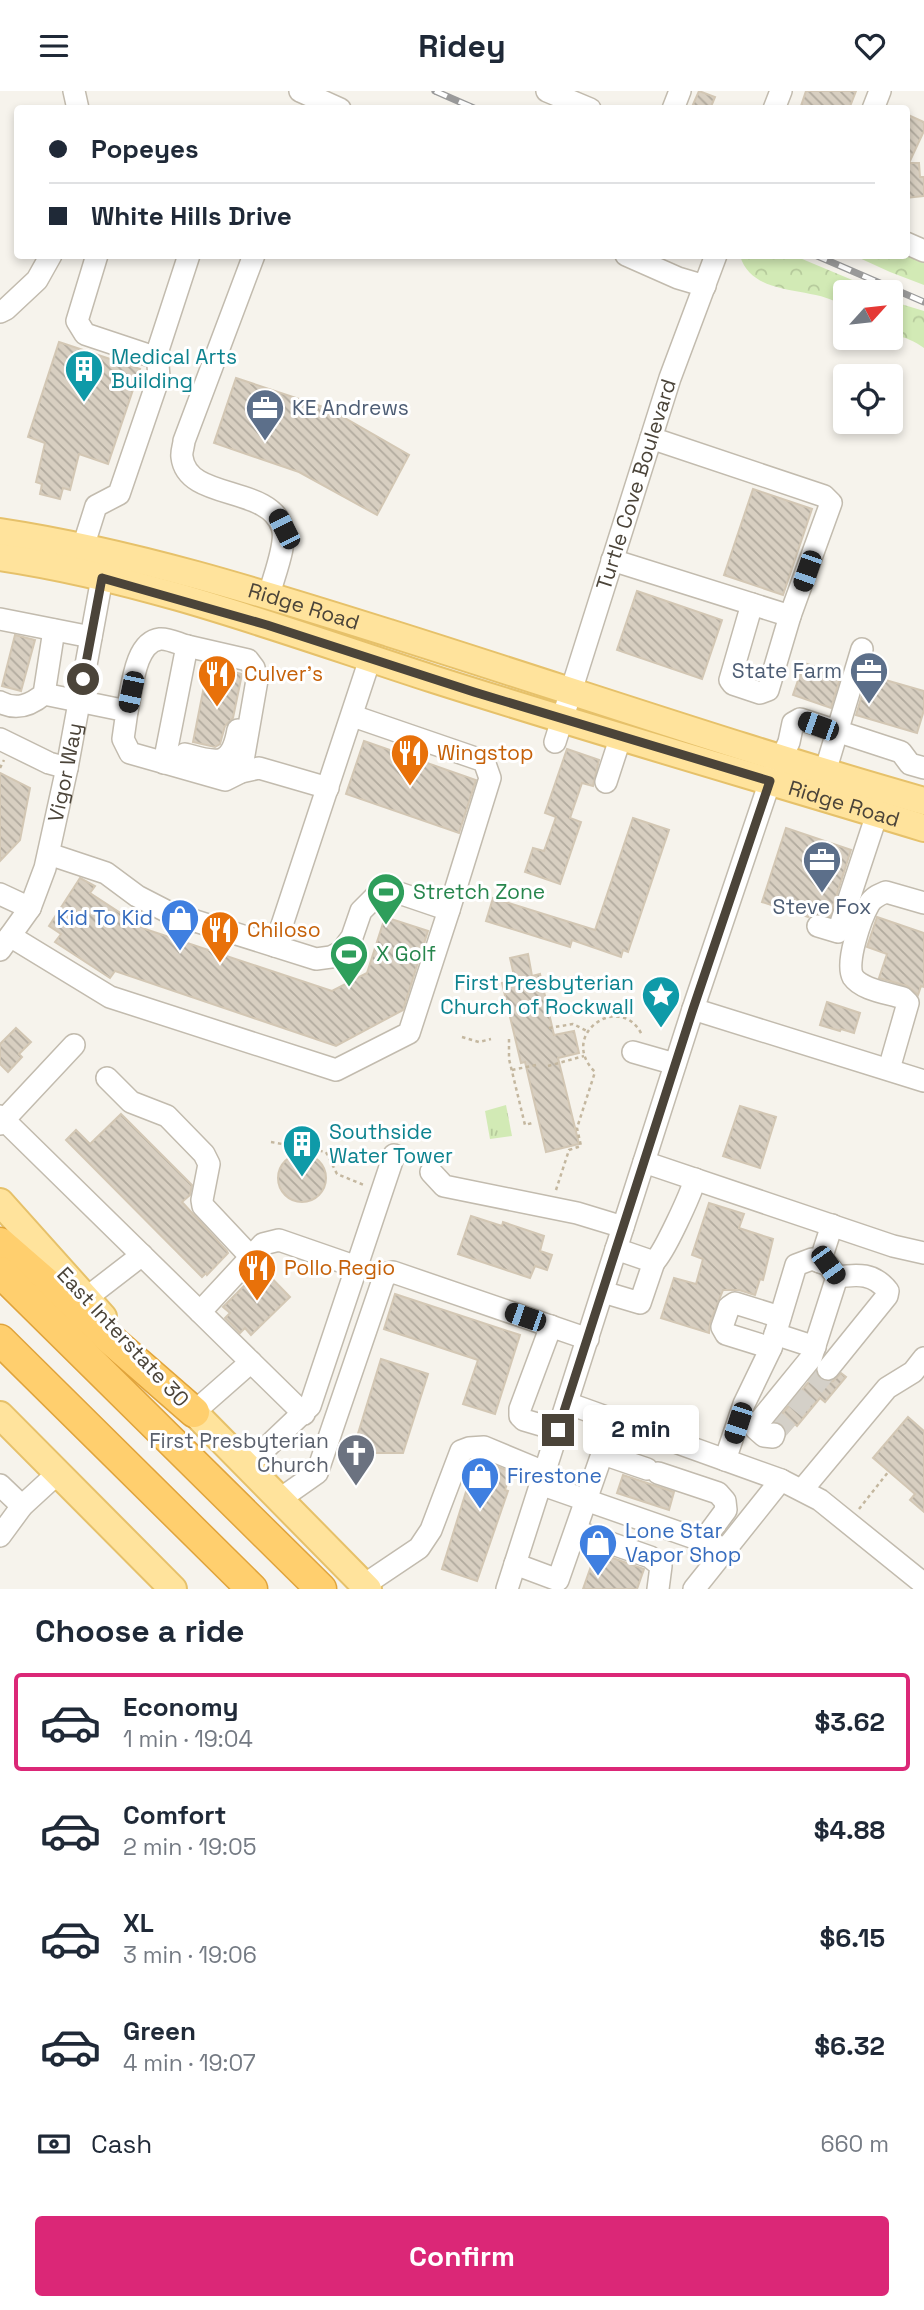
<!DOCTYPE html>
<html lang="en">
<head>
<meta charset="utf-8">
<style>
	:root { --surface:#fff; --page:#f6f6f7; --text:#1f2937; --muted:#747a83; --line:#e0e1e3; --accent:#db2777 }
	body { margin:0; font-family:"Space Grotesk",sans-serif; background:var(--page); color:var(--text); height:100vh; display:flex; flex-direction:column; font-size:26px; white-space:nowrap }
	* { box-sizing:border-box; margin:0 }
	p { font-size:23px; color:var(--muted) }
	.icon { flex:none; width:38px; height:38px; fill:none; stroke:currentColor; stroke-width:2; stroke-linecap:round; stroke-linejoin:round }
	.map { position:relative; height:1498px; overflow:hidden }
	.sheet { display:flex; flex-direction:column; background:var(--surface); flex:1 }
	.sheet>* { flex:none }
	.top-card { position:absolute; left:14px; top:14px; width:896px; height:154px; border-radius:7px; box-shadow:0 4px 10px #0003; display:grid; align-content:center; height:154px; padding:0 35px; background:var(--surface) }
	.needle { width:46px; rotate:63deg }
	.buttons { position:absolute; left:833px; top:189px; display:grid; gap:14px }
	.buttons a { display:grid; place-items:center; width:70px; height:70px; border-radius:7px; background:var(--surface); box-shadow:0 4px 10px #0003; font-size:35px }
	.end { position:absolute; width:32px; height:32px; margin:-16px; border:9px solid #4b4439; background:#fff; box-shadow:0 0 0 4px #fff }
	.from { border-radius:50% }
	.bubble { position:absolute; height:49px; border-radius:7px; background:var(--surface); box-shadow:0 4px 10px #0003; font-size:23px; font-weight:800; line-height:49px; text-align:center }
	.car { position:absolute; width:21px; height:42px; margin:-21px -10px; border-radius:9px; box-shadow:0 0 5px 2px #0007; background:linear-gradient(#222 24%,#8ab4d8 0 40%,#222 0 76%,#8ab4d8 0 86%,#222 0) }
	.top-card b { display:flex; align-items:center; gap:24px; height:66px; font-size:26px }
	.top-card b+b { border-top:2px solid var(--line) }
	.top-card i { width:18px; height:18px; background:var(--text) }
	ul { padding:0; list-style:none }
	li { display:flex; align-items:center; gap:21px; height:98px; margin:0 14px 10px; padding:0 21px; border:4px solid transparent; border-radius:7px }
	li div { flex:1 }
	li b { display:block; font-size:26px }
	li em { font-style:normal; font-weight:800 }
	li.current { border-color:var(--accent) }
	li>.icon { width:63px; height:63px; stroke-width:1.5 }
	h2 { padding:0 35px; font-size:32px; line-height:84px }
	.pay { display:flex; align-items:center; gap:18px; height:77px; padding:0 35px; font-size:26px }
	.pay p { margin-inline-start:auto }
	.cta { display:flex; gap:14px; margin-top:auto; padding:14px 35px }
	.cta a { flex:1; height:80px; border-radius:7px; background:var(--accent); color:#fff; font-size:28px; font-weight:800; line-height:80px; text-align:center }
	header { display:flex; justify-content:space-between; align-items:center; height:91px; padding:0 35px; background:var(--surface); font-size:32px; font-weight:800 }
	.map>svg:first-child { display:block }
	.forest { fill:url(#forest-crowns) }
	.park { fill:url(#park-tufts) }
	.building { fill:url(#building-back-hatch); stroke:#d3c7b4; stroke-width:2 }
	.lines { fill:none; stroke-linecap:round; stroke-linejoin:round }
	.minor-tunnel { stroke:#d4d0c8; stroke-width:21; stroke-dasharray:21 10; stroke-linecap:butt }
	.minor-casing { stroke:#c2bbae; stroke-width:24 }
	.major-casing { stroke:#e6c16a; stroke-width:30 }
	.highway-casing { stroke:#e0a43c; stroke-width:33 }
	.path { stroke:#c4b79f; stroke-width:2.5; stroke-dasharray:3.5 3.5; stroke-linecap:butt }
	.minor { stroke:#fff; stroke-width:21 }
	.major { stroke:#ffe39c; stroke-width:26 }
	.highway { stroke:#ffcf6e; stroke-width:30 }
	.rail-casing { stroke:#9a9a9a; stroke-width:7 }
	.rail { stroke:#fff; stroke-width:4.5; stroke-dasharray:13; stroke-linecap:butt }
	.route { stroke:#4b4439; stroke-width:9 }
	.labels { text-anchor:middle; stroke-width:6; stroke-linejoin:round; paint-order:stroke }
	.culture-label { font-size:21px; fill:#0d838f; stroke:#fff; text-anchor:start }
	.service-label { font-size:21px; fill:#4e5e75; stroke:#fff; text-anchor:start }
	.street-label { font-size:21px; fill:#4b4439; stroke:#fff }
	.food-label { font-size:21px; fill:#c56008; stroke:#fff; text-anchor:start }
	.leisure-label { font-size:21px; fill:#27864d; stroke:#fff; text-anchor:start }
	.shop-label { font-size:21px; fill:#366cbe; stroke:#fff; text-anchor:start }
	.worship-label { font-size:21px; fill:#5b616d; stroke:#fff; text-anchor:end }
</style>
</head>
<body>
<header><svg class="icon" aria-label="menu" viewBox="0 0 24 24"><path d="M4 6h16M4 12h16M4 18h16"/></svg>Ridey<svg class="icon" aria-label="heart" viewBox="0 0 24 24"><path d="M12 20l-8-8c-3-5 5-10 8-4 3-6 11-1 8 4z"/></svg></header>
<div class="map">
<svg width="924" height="1498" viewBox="0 0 924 1498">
	<defs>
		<pattern id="forest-crowns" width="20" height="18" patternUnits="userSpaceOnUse" patternTransform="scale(1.75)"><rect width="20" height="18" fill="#d2eab5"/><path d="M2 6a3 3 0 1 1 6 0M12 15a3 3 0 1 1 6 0" fill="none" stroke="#b6ca9c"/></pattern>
		<pattern id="park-tufts" width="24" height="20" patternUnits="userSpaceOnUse" patternTransform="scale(1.75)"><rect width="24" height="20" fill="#d2eab5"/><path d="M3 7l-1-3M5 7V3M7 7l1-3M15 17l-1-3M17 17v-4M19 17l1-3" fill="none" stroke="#b6ca9c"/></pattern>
		<pattern id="building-back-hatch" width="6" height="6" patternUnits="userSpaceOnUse" patternTransform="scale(1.75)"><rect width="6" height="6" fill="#d8cfc1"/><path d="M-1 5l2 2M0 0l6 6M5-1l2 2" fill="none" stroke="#b1aa9e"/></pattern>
	</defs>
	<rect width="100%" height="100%" fill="#f6f3ec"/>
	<g class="forest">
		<polygon points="907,161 924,168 924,194 890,181 855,165 906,164"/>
		<path d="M740,165H795L881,201H845V216C815,193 754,209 740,165Z"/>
		<path d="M891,210L924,220V257C915,250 902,244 891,245Z"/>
	</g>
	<polygon class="park" points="506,1014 512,1045 490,1048 485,1020"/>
	<g class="building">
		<polygon points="699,0 715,6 710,18 691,18"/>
		<polygon points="806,0 856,0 849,18 800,18"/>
		<polygon points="906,23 924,31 924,40 909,72 919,72 920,86 924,86 924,105 906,107"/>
		<polygon points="59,251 140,278 108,373 79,363 70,399 63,397 60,408 40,403 42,393 36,391 45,352 28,346"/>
		<polygon points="236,287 329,318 409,364 377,424 299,381 214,352"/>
		<polygon points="753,398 812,418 783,504 724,484"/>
		<polygon points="637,500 722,529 702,588 617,559"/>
		<polygon points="15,544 35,549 21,600 2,595"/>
		<polygon points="804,572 841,584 831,617 793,604"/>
		<polygon points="208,575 242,583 233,627 225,635 220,653 215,656 193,651"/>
		<polygon points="868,584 924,600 924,619 917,642 856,624"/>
		<polygon points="364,650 476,689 459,742 346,703"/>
		<polygon points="567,658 599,669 593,695 582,692 570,727 581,731 560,793 525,781 533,757 544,760 556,726 545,722"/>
		<polygon points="0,682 30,697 20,749 0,770"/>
		<polygon points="633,727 669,739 628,861 623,859 621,866 572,849 570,856 486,830 493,807 595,839"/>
		<polygon points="786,737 851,759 830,825 816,822 808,826 762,811"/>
		<polygon points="80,787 95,795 90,802 145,838 332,900 367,882 385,826 428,840 403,919 336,955 115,880 110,887 55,851 61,843 49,835"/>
		<polygon points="877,826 924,842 924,896 921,895 918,904 907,895 879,887 887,863 867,856"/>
		<polygon points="528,863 532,885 540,883 554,944 574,940 579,962 558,967 579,1053 546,1061 525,971 521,972 502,892 515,889 510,867"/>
		<polygon points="827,911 860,922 854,942 841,938 840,940 820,934"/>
		<polygon points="16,937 31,951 19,963 22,966 8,981 0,973 0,953"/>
		<polygon points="740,1015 776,1026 760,1077 723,1065"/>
		<polygon points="121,1023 192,1094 190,1104 182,1111 227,1160 228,1162 207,1184 206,1182 202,1186 66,1049 76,1039 90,1053"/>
		<circle cx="302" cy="1087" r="24"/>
		<polygon points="709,1112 744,1123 739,1137 773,1148 763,1189 760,1188 755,1204 739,1199 723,1199 710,1232 709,1242 661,1227 674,1187 696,1193 703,1168 692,1164"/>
		<polygon points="471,1125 502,1135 503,1131 544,1145 540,1160 552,1164 547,1179 535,1175 530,1187 458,1163"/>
		<polygon points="262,1177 290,1206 251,1244 245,1237 240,1242 225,1227 230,1222 223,1216"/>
		<polygon points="395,1203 520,1244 495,1323 463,1313 478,1269 384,1238"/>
		<polygon points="381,1268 428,1283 403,1362 352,1362"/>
		<polygon points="816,1282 820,1289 827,1291 833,1290 841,1282 846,1286 825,1311 820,1307 797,1335 795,1333 787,1342 784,1335 776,1330"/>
		<polygon points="908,1326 924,1340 924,1421 910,1409 915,1403 873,1367"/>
		<polygon points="481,1369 511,1381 505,1399 508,1400 477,1490 442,1478 470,1388 474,1390"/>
		<polygon points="623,1384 674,1401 669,1419 617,1402"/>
		<polygon points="596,1461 644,1478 637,1498 583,1498"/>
	</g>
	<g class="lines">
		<polyline class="minor-tunnel" points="774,1343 828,1278"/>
		<g class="minor-casing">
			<g id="minor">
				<polyline points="74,0 78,18"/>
				<polyline points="300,0 340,18"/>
				<polyline points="547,0 590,18"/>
				<polyline points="673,18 680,0"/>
				<polyline points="774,18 781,0"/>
				<polyline points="873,18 880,0"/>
				<polyline points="906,152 924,160"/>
				<polyline points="97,164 77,230 85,243 157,267"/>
				<path d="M254,164L184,350C184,354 181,361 182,366C187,410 269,394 282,436C288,451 273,487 269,504"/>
				<polyline points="626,164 678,187 705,195"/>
				<polyline points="0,221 6,218 37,189 51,164"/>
				<polyline points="612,469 790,525 831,412 824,405 651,347"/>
				<polyline points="752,513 730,589 733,593 760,602 768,599 790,525"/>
				<polyline points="0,528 91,546"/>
				<polyline points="187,555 248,569 254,577 257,589 241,681"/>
				<polyline points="44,603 127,620 123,648 130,662 225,689 241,681 259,677 328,697"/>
				<path d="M0,611C17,620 31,614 44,603L54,539"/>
				<path d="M127,620C132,600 134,551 160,548C168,547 179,553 187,555L164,672"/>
				<polyline points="353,625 484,670 490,687 449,819"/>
				<polyline points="0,648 49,672 67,677"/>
				<path id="s1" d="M555,651L670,287L716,164"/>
				<path d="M185,663C217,672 231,677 238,639"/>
				<polyline points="825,681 862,558"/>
				<polyline points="606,691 621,645"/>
				<polyline points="0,803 30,817"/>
				<polyline points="818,835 838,841 877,723"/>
				<polyline points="10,845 110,906 336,979 409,942 449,819 396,801 375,806 361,820 352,846 341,861 331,866 316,868 170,822 137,805 106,782 49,763"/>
				<polyline points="275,855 370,568"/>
				<path id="s2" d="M0,859L30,817L45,777L67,677L102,487L83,456L96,415L119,403L159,286L157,262L189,164"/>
				<polyline points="693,918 924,990"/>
				<polyline points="633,961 675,973"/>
				<path d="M889,978L908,912L903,907C888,902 862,899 853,886C845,872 861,827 869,813C873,806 879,804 886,801L924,812"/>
				<polyline points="107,987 131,1011 167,1025 204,1063 209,1073 202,1109 203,1115 251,1166"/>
				<polyline points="0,1025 200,1221"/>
				<polyline points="0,1033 74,954"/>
				<polyline points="644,1071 893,1155 924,1162"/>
				<polyline points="431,1081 444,1095 577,1122 623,1136"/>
				<path d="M654,1171C664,1162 691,1103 695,1088"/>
				<polyline points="603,1201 640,1212 654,1171 616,1158"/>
				<polyline points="85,1208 142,1164"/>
				<polyline points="551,1235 520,1318 520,1325 524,1329 558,1339"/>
				<polyline points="775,1243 815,1256"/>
				<polyline points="771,1257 726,1243 722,1236 729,1216 735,1212 780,1226"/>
				<path d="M828,1278L887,1205L888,1200C874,1182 858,1183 837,1186"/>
				<polyline points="567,1312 781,1389 820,1409 924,1493"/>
				<polyline points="194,1321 251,1271"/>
				<polyline points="304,1323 200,1221 263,1153 279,1149 357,1176"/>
				<polyline points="774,1343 773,1346 764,1345 756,1338 758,1332 811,1267 837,1186 828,1174 820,1171"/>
				<polyline points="603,1363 647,1378"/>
				<polyline points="725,1369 744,1313 771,1257 796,1174 812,1168 820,1171 832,1134"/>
				<polyline points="246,1376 310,1315 394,1064"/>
				<polyline points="658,1382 718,1402 725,1410 726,1419 703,1450"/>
				<polyline points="540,1393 726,1458"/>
				<polyline points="0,1394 22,1415"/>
				<polyline points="802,1399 887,1297 913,1281 924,1267"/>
				<polyline points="280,1408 317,1382 383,1189 388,1182 393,1181 588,1248"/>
				<polyline points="576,1440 650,1466 661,1475 658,1498"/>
				<polyline points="0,1445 22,1415 58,1382"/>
				<polyline points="515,1473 558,1489 614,1329"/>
				<polyline points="364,1494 419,1457 431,1439 461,1360 469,1357 484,1356 544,1381"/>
				<polyline points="507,1498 693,918 766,702 789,651 793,632 800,628 901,661 910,673 924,677"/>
				<polyline points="694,1498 781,1389"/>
			</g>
		</g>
		<g class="major-casing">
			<g id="major">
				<path id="s3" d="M0,441C132,461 262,502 389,542C567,598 744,659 924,710"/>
				<path id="s4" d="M0,466C148,488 291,542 433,588C596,640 760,687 924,737"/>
				<polyline points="0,1111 103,1226"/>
				<polyline points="180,1307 368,1498"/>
				<polyline points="0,1324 173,1498"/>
			</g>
		</g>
		<g class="highway-casing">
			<g id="highway">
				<polyline points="0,1152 194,1321"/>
				<polyline points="0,1181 321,1498"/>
				<polyline points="0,1249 252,1498"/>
			</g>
		</g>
		<g class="path">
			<polyline points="0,677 4,669"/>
			<polyline points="549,937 573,933 587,940"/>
			<polyline points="462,946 479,951 491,948"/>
			<polyline points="509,948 509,968 525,1034 532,1032"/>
			<polyline points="548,975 584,965"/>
			<polyline points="512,979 536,974"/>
			<polyline points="271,1051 326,1061 337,1083 364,1094"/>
			<path d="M556,1099L569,1059L581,1055L577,1037L595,981C557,943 621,900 642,944"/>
			<polyline points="859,1418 889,1380"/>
		</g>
		<use href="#minor" class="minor"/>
		<use href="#major" class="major"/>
		<use href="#highway" class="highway"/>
		<g class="rail-casing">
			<g id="rail">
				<polyline points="435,0 476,18"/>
				<polyline points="815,164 924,211"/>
			</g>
		</g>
		<use href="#rail" class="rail"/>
	</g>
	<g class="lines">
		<polyline class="route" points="83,588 102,487 267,534 474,601 770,690 693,918 558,1339"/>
	</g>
	<defs>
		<g id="building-pin" transform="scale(2.0125)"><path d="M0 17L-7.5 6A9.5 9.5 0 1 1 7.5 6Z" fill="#0f9aa8" stroke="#fff"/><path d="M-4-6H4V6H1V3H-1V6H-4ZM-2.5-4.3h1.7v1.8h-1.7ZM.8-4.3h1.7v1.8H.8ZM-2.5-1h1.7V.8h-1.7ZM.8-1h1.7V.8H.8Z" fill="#fff"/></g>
		<g id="office-pin" transform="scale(2.0125)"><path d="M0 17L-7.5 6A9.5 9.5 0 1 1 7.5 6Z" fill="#5c6f8a" stroke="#fff"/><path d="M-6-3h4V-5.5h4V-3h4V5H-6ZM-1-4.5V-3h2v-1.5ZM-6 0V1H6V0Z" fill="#fff"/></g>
		<g id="restaurant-pin" transform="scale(2.0125)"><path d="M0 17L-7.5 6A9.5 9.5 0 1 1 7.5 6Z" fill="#e8710a" stroke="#fff"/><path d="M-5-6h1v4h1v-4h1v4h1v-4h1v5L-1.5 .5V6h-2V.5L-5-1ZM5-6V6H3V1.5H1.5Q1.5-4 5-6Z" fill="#fff"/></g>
		<g id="stadium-pin" transform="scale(2.0125)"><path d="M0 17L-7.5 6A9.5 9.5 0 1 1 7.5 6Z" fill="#2e9e5b" stroke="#fff"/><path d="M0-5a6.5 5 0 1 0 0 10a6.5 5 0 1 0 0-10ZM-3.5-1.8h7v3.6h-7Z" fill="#fff"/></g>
		<g id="shop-pin" transform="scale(2.0125)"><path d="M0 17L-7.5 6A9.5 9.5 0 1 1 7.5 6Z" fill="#3f7fe0" stroke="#fff"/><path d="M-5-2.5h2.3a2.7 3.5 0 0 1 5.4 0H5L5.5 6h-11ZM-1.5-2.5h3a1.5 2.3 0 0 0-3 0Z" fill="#fff"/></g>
		<g id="sight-pin" transform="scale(2.0125)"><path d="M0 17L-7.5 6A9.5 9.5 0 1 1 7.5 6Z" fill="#0f9aa8" stroke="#fff"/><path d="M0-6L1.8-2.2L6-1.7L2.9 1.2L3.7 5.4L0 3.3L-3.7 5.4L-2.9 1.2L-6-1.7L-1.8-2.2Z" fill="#fff"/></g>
		<g id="church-pin" transform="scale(2.0125)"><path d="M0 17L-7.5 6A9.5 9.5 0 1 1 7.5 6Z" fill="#6b7280" stroke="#fff"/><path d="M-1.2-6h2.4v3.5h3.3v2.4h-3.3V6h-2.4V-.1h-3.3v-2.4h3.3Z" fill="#fff"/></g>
	</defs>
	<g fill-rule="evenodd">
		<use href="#building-pin" x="84" y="278"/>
		<use href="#office-pin" x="265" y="317"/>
		<use href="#office-pin" x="869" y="580"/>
		<use href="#restaurant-pin" x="217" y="583"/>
		<use href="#restaurant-pin" x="410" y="662"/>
		<use href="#office-pin" x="822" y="769"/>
		<use href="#stadium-pin" x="386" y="801"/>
		<use href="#shop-pin" x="180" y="827"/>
		<use href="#restaurant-pin" x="220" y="839"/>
		<use href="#stadium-pin" x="349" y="863"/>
		<use href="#sight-pin" x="661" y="904"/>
		<use href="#building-pin" x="302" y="1053"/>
		<use href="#restaurant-pin" x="257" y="1177"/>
		<use href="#church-pin" x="356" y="1362"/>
		<use href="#shop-pin" x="480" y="1385"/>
		<use href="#shop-pin" x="598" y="1452"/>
	</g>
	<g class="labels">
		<g class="culture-label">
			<text x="111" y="273">Medical Arts<tspan x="111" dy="24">Building</tspan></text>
			<text x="634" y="899" text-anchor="end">First Presbyterian<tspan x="634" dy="24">Church of Rockwall</tspan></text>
			<text x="329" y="1048">Southside<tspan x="329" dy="24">Water Tower</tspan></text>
		</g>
		<g class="service-label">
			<text x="292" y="324">KE Andrews</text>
			<text x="842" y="587" text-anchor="end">State Farm</text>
			<text x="822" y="823" text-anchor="middle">Steve Fox</text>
		</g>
		<g class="street-label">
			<text dy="7" stroke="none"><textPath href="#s1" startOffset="270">Turtle Cove Boulevard</textPath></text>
			<text dy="7" stroke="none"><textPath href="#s3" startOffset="313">Ridge Road</textPath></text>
			<text dy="7" stroke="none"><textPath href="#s2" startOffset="192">Vigor Way</textPath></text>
			<text dy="7" stroke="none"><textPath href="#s4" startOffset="880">Ridge Road</textPath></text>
			<text transform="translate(123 1246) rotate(47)" y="7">East Interstate 30</text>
		</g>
		<g class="food-label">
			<text x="244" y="590">Culver's</text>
			<text x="437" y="669">Wingstop</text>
			<text x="247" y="846">Chiloso</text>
			<text x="284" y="1184">Pollo Regio</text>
		</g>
		<g class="leisure-label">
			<text x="413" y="808">Stretch Zone</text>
			<text x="376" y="870">X Golf</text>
		</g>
		<g class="shop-label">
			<text x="153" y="834" text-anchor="end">Kid To Kid</text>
			<text x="507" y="1392">Firestone</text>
			<text x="625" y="1447">Lone Star<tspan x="625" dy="24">Vapor Shop</tspan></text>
		</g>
		<g class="worship-label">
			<text x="329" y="1357">First Presbyterian<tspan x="329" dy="24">Church</tspan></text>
		</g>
	</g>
</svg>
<div class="buttons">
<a><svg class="needle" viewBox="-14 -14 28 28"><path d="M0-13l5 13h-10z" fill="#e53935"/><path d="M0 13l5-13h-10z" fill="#747a83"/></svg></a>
<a><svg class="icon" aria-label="locate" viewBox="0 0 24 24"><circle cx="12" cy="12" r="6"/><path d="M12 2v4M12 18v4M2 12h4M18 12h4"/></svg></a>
</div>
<i class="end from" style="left:83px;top:588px"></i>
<i class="end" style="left:558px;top:1339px"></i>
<div class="bubble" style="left:583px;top:1314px;width:116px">2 min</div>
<i class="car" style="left:284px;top:438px;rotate:333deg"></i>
<i class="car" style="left:807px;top:480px;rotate:199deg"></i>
<i class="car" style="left:131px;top:601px;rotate:192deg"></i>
<i class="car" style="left:818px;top:635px;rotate:290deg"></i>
<i class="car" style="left:828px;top:1174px;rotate:144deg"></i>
<i class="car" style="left:525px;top:1226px;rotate:289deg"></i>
<i class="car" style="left:738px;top:1332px;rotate:198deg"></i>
<div class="top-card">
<b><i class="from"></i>Popeyes</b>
<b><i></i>White Hills Drive</b>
</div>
</div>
<section class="sheet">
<h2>Choose a ride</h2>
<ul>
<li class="current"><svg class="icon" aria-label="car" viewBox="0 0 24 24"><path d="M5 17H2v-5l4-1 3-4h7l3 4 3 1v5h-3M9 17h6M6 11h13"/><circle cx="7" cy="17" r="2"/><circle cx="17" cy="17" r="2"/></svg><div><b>Economy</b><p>1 min · 19:04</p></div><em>$3.62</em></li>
<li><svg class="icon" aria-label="car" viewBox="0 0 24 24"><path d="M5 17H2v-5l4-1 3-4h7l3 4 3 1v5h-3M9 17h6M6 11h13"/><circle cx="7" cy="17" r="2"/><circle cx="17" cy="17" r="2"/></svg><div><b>Comfort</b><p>2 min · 19:05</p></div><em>$4.88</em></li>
<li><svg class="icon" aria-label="car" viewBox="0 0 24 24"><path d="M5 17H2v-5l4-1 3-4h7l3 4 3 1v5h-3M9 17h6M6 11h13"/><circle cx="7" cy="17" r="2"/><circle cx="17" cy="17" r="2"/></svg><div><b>XL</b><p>3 min · 19:06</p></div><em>$6.15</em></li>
<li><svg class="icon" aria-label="car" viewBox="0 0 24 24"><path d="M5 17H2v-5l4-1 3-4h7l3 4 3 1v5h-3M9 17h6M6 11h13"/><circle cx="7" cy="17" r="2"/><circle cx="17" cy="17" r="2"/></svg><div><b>Green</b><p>4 min · 19:07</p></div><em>$6.32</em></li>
</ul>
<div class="pay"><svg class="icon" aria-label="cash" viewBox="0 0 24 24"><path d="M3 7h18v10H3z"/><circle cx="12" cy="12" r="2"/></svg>Cash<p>660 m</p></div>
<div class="cta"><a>Confirm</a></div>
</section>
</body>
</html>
